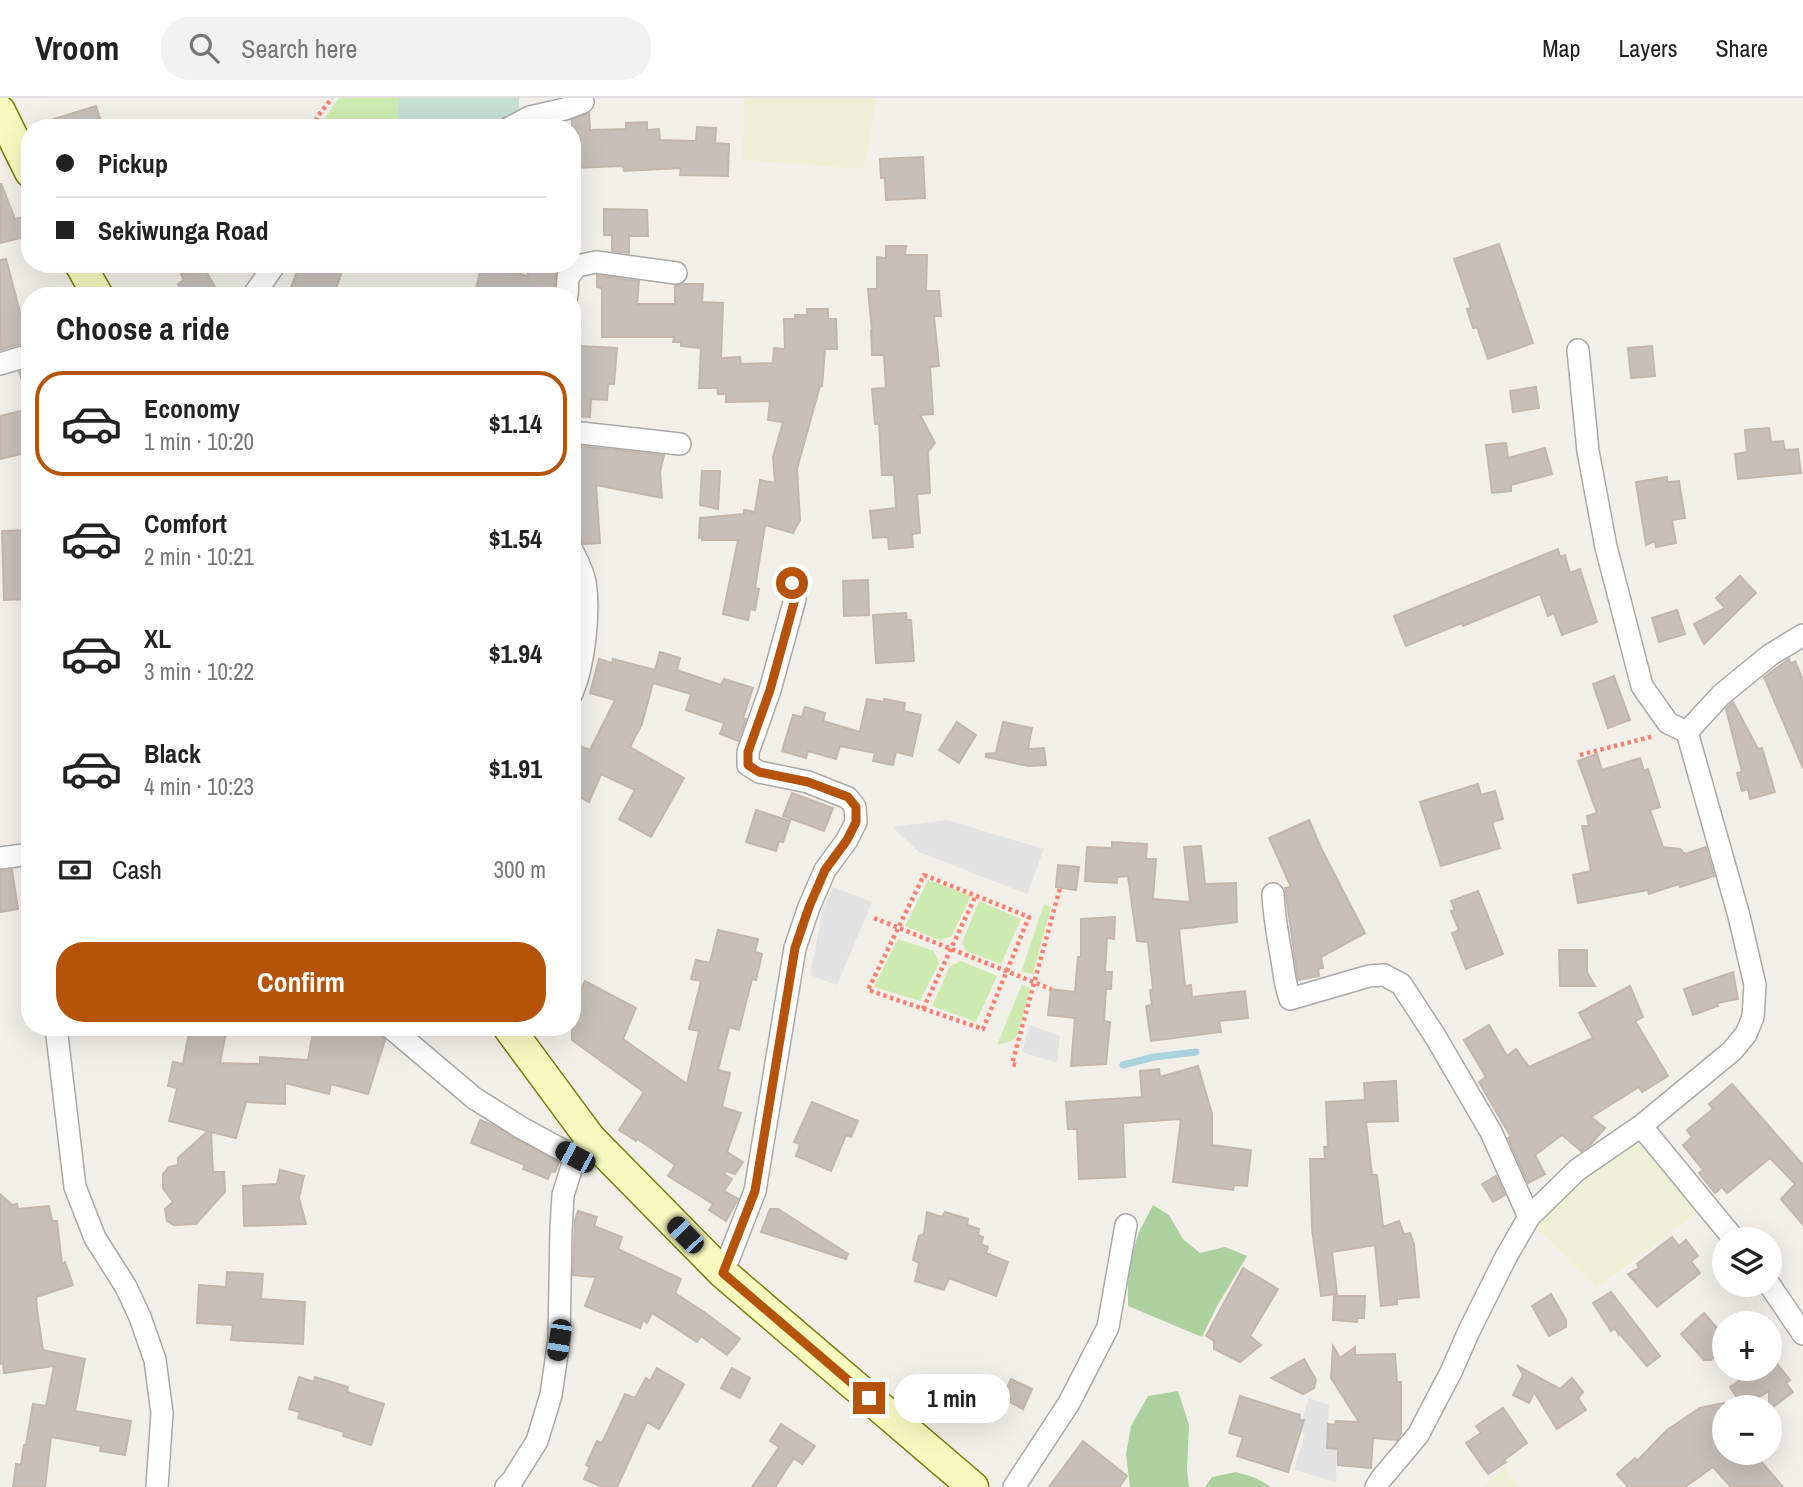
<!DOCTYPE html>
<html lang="en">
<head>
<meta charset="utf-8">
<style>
	:root { --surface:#fff; --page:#f2f2f2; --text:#222; --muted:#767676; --line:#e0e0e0; --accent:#b45309 }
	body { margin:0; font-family:"Archivo Narrow",sans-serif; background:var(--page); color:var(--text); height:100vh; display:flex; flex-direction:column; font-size:26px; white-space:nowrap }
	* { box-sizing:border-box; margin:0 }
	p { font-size:23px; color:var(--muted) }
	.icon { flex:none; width:38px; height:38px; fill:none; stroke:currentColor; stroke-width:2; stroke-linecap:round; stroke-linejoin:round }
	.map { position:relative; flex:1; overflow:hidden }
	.drawer { position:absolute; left:21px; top:189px; width:560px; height:749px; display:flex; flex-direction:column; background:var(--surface); border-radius:28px; box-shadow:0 7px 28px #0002 }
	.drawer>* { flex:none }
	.hud { position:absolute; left:21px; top:21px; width:560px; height:154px; border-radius:28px; box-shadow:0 7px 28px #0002; display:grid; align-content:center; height:154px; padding:0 35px; background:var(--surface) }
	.controls { position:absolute; left:1712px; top:1129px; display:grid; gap:14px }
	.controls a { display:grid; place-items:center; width:70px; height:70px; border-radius:50%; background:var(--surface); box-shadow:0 7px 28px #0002; font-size:35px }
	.end { position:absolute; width:32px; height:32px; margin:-16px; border:9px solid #b45309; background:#fff; box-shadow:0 0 0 4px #fff }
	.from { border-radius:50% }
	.bubble { position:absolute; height:49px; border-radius:24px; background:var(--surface); box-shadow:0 7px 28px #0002; font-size:23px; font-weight:700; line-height:49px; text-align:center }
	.car { position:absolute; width:21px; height:42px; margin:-21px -10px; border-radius:9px; box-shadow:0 0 5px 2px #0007; background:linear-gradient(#222 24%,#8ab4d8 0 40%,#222 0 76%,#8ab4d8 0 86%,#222 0) }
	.hud b { display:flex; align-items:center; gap:24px; height:66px; font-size:26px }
	.hud b+b { border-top:2px solid var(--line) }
	.hud i { width:18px; height:18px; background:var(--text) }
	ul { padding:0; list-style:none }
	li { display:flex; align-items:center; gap:21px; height:105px; margin:0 14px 10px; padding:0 21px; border:4px solid transparent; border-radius:28px }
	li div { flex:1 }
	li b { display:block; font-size:26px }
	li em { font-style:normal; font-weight:700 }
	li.selected { border-color:var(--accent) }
	li>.icon { width:63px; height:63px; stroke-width:1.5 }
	h2 { padding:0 35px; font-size:32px; line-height:84px }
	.pay { display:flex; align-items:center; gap:18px; height:77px; padding:0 35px; font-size:26px }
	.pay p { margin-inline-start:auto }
	.action { display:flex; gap:14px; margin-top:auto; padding:14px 35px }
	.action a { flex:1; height:80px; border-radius:28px; background:var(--accent); color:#fff; font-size:28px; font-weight:700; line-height:80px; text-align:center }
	header { display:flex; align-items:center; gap:42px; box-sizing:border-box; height:98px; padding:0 35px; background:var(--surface); border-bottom:2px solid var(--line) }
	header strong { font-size:33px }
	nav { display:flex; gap:38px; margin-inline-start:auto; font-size:24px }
	.search { width:490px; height:63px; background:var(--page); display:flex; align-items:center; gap:18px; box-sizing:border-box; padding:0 24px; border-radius:28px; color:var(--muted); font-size:26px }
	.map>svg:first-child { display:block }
	.farmland { fill:#eef0d5 }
	.grass { fill:#cdebb0 }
	.forest { fill:#add19e }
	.wetland { fill:#c6e0d4 }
	.parking { fill:#e2e2e2 }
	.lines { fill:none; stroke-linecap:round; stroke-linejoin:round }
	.stream { stroke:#aad3df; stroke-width:7 }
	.building { fill:#c7bfb8; stroke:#c4b6ab; stroke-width:2 }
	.minor-casing { stroke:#a9a9a9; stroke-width:24 }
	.secondary-casing { stroke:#707d05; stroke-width:33 }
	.path { stroke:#fa8072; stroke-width:4.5; stroke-dasharray:3.5 3.5; stroke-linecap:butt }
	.minor { stroke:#fff; stroke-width:21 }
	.secondary { stroke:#f7fabf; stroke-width:30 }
	.route { stroke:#b45309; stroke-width:9 }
</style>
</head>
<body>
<header>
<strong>Vroom</strong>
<div class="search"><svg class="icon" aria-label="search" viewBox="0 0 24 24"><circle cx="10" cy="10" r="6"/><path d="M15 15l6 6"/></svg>Search here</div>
<nav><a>Map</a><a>Layers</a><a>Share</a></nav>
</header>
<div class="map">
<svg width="1803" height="1389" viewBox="0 0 1803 1389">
	<rect width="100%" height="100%" fill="#f2efe9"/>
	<g class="farmland">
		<polygon points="745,0 876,0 864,71 742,62"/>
		<polygon points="1640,1039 1698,1114 1596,1190 1534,1127 1580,1077"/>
		<polygon points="1505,1370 1520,1389 1484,1389 1504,1370"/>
	</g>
	<g class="grass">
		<polygon points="339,0 399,0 395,30 368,27 366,30 318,30"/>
		<polygon points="928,782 971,798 951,839 939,842 905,828"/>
		<polygon points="979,803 1021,821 1001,866 966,853 962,845"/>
		<polygon points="1044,806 1051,809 1033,876 1021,874"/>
		<polygon points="898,841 934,853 939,865 920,903 874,889"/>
		<polygon points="961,863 997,878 976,924 932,908 950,868"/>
		<polygon points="1022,886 1030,890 1018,937 1011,943 997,947"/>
	</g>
	<g class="forest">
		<polygon points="1153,1107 1169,1117 1183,1141 1200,1155 1225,1149 1247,1158 1216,1210 1202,1239 1128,1208 1128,1169 1139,1134"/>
		<polygon points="1178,1293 1189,1327 1187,1372 1189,1389 1130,1389 1126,1356 1131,1328 1148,1298"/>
		<polygon points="1236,1374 1256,1380 1271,1389 1205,1389 1212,1379"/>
	</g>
	<polygon class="wetland" points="399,0 519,0 519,16 484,29 395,30"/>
	<g class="parking">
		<polygon points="947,722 1044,751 1027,796 919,754 892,729"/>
		<polygon points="833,789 872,804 837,887 810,877 823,811"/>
		<polygon points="1029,927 1060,938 1057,965 1022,954"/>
		<polygon points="1309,1300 1329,1307 1326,1351 1337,1352 1336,1384 1294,1372 1305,1335 1298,1333"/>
	</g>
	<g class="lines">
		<polyline class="stream" points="1123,967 1154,959 1196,954"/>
	</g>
	<g class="building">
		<polygon points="96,8 103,30 39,30 38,26"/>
		<polygon points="589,15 590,32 626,31 626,25 647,24 647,32 659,31 660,42 696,43 697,29 716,30 715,45 729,46 728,78 680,77 681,70 624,73 623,68 572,70 572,22"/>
		<polygon points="923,59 925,100 886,102 885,80 881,80 880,61"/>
		<polygon points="1,85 15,121 25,119 29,138 0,145"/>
		<polygon points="604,111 647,112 648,138 629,138 629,155 612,153 612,137 604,137"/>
		<polygon points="1499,146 1533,245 1488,261 1477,229 1473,230 1467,211 1471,210 1454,161"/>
		<polygon points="886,148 906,148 905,157 927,157 926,193 939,193 941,218 934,218 939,268 930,269 933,316 920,317 935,345 928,354 930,395 917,396 920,435 912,436 913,449 889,451 888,439 873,440 870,413 896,410 894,377 882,377 879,326 875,326 872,291 886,290 884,257 872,257 871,233 872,233 868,191 877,191 877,159 886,160"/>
		<polygon points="6,161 28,244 0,252 0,162"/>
		<polygon points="197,166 202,166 220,198 185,198 178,186 184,182 181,176"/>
		<polygon points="309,166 345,166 333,198 305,198 290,192 299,169 307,172"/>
		<polygon points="482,167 528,178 527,168 559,168 555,178 554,198 474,198"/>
		<polygon points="597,177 639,183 637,206 675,206 675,188 683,186 703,186 702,204 723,205 721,260 740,259 741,266 773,265 774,250 785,251 784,221 795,221 795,217 807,217 807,211 828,211 828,221 836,221 837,251 825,251 822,288 820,288 797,371 800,422 793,435 765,427 755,490 759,491 755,512 750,511 748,522 723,516 738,442 702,442 702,439 699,440 700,420 744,416 744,412 755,414 760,382 775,385 773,359 783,324 768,322 770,303 726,304 726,296 718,296 717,290 699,290 701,250 681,248 681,244 673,244 674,239 602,239 602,190 597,189"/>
		<polygon points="579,248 617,250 614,286 608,286 607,302 591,301 590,319 573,318 574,288 577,288"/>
		<polygon points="1652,248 1655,278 1631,280 1628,250"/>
		<polygon points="30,271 30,292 26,294 19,274"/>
		<polygon points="1536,289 1539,310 1513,314 1510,293"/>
		<polygon points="25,312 30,333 30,354 0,361 0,318"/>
		<polygon points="1769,330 1771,344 1783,343 1785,352 1798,351 1801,375 1738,381 1735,356 1747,354 1745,332"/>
		<polygon points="1506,345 1508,360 1545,350 1552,376 1511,387 1511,393 1492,395 1486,347"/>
		<polygon points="580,348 664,357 660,374 662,400 596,387 600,445 584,446 581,443 577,391"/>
		<polygon points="702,373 720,373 718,411 700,407"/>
		<polygon points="1667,379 1667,384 1679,383 1685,420 1672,422 1676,445 1656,449 1655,443 1646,447 1636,384"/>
		<polygon points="30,432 30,501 4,502 2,433"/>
		<polygon points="1558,451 1560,459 1565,457 1570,475 1580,471 1597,524 1562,537 1554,515 1548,518 1540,496 1463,528 1462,525 1406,548 1394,518"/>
		<polygon points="1740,478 1756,495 1704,546 1694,526 1725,510 1716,500"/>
		<polygon points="868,482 869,517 844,518 843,483"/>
		<polygon points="1677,512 1685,536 1659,544 1652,520"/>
		<polygon points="906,515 907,522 911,522 914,563 876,565 873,517"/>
		<polygon points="660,554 680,560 677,572 721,587 724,581 753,590 743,620 746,621 738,643 720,636 724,625 686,612 691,596 653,585 642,626 630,649 684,680 651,739 619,721 635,692 601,676 589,704 572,695 572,645 590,652 615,602 590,595 599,561 612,565 613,561 655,572"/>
		<polygon points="1789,561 1791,566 1795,563 1803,582 1803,670 1764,579"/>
		<polygon points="1614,578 1630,622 1608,630 1593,586"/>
		<polygon points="867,601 884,604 884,601 905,605 904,613 921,617 912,658 896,654 893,667 873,663 875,655 840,648 836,661 808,653 806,660 782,653 793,617 802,619 805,609 825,615 823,623 860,634"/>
		<polygon points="1733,604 1758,651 1762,650 1775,694 1750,701 1748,691 1742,693 1737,675 1742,674 1726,611"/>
		<polygon points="957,624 976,637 959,665 939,652"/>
		<polygon points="1003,624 1032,630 1028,651 1044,650 1046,667 1028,668 986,659 986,656 996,655"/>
		<polygon points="1597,656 1602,672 1640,660 1644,673 1648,671 1660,709 1650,712 1663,749 1680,751 1685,756 1706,749 1714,778 1680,789 1679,786 1649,796 1648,792 1578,805 1573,777 1591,773 1582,728 1589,728 1587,718 1597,715 1578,663"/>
		<polygon points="1478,686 1481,697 1495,693 1503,721 1492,724 1500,750 1441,768 1420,704"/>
		<polygon points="792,695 833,710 824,733 783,718"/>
		<polygon points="756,712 790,723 783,744 779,743 776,753 746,744"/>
		<polygon points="1309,722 1322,752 1365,835 1321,859 1323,870 1318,871 1319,878 1298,882 1285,790 1291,789 1269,740"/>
		<polygon points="1112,744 1147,746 1146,761 1156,761 1153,801 1190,804 1184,749 1201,748 1205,786 1236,785 1237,824 1179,831 1185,888 1191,887 1192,899 1245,893 1248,920 1219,923 1221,934 1151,943 1146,908 1152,907 1150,892 1153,892 1148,844 1137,843 1128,778 1117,779 1117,785 1085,783 1087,749 1112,750"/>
		<polygon points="1058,767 1079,769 1076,792 1056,789"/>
		<polygon points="12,772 18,811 0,814 0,773"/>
		<polygon points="1478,793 1503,856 1466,871 1452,835 1459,832 1451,813 1455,812 1451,803"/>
		<polygon points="1115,819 1114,841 1107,840 1105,874 1112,874 1111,891 1106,891 1104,923 1110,924 1106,966 1071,968 1075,920 1048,917 1051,891 1075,894 1078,859 1081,859 1081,821"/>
		<polygon points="718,832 758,841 755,854 762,856 756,882 752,881 739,932 729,929 718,972 730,975 722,1009 741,1015 727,1054 743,1064 735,1076 726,1073 724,1076 732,1081 724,1093 738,1101 726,1123 709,1112 713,1106 668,1078 675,1067 638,1041 636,1043 619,1032 644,994 572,942 572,907 585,883 636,910 623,941 687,986 699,933 689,931 701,883 691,881 696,862 710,865"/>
		<polygon points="1559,852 1587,852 1587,874 1595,888 1560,888"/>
		<polygon points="1733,874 1738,901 1717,905 1718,908 1693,917 1684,891"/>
		<polygon points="1630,888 1643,919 1635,923 1668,978 1642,994 1639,989 1591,1019 1605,1030 1590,1047 1581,1053 1562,1037 1535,1057 1545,1076 1528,1085 1508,1040 1511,1039 1479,984 1486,979 1464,942 1489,927 1507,958 1516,951 1529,969 1593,940 1579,915"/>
		<polygon points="190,929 227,929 220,965 260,966 260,959 308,962 314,929 364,929 378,933 385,942 368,996 331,986 329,996 285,985 285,1006 246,1004 236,1040 211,1034 213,1074 224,1074 225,1094 196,1126 174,1127 167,1123 165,1111 173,1104 163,1090 163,1076 169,1069 178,1067 178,1060 208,1033 169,1023 177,990 168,988 173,964 183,966"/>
		<polygon points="1198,968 1212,1016 1212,1047 1251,1052 1247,1088 1234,1087 1233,1092 1173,1084 1181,1021 1123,1025 1125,1079 1079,1081 1077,1031 1068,1031 1066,1004 1142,999 1140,973 1159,971 1160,979"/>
		<polygon points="1396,983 1398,1023 1366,1024 1372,1077 1377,1077 1383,1129 1399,1123 1404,1136 1410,1135 1414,1146 1419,1199 1397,1201 1397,1206 1381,1208 1375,1147 1332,1154 1337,1196 1321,1198 1312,1131 1310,1061 1325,1061 1324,1049 1328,1049 1326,1004 1365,1002 1364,985"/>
		<polygon points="1732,986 1803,1067 1803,1127 1781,1101 1795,1086 1770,1060 1727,1095 1722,1089 1715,1095 1699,1075 1703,1072 1683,1047 1692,1039 1687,1032 1713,1011 1709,1006"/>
		<polygon points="812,1004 858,1023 851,1039 846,1037 831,1073 796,1058 800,1046 794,1044"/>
		<polygon points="480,1022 490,1026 559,1065 555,1074 551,1073 548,1081 523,1071 525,1067 471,1045"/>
		<polygon points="280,1072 304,1078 299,1100 306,1126 244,1128 243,1088 277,1086"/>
		<polygon points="1496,1078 1505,1097 1493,1104 1482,1086"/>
		<polygon points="0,1096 12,1107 17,1106 18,1111 49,1108 52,1123 57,1123 62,1166 65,1164 73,1187 36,1199 37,1212 43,1252 85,1261 75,1313 131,1323 125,1357 100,1353 101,1348 51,1339 45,1389 13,1389 16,1366 21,1367 24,1347 26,1347 33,1306 46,1308 54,1268 4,1275 3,1265 0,1266"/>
		<polygon points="770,1111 778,1111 848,1156 846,1161 761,1134"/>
		<polygon points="578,1113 597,1119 594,1128 622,1139 618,1151 681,1181 675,1195 704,1214 740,1241 727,1257 701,1238 697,1244 652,1215 647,1225 643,1222 640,1230 585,1208 596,1179 573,1177 575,1122"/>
		<polygon points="927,1114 942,1119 945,1114 968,1121 967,1127 979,1131 978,1137 983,1139 981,1146 988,1149 986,1155 1008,1164 996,1198 949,1180 944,1192 915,1183 919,1165 913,1162 919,1138 924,1136"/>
		<polygon points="1672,1139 1679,1148 1686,1142 1698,1158 1691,1163 1700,1175 1657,1209 1628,1176 1639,1170 1637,1166"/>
		<polygon points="1243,1170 1278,1191 1250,1238 1261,1247 1240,1264 1214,1251 1214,1243 1206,1238"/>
		<polygon points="227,1174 263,1176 261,1201 305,1204 303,1246 231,1242 233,1227 197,1225 199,1187 226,1189"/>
		<polygon points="1611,1194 1660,1258 1647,1268 1620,1236 1619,1237 1615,1230 1611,1233 1593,1205"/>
		<polygon points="1551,1196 1566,1222 1566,1229 1549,1238 1532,1208"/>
		<polygon points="1334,1198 1365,1198 1364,1220 1357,1220 1357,1224 1333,1222"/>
		<polygon points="1704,1215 1724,1238 1724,1251 1711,1262 1704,1262 1681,1236"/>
		<polygon points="1333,1248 1340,1260 1355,1249 1355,1257 1395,1256 1397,1284 1401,1284 1401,1336 1397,1342 1373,1340 1371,1370 1338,1367 1338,1351 1327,1350 1328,1326 1334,1327 1336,1323 1359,1324 1331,1280"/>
		<polygon points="1769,1256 1790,1282 1786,1285 1793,1294 1769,1312 1769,1293 1743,1309 1730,1289 1757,1270 1769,1270"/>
		<polygon points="1304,1261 1316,1282 1314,1290 1303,1296 1271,1280"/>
		<polygon points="1518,1268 1560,1291 1572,1280 1583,1294 1578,1300 1586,1312 1557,1331 1534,1294 1529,1305 1513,1297 1523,1277"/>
		<polygon points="657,1270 684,1286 659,1331 647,1324 617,1389 602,1389 584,1381 590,1369 586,1367 597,1343 602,1345 625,1296 635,1300 646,1280 650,1283"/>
		<polygon points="732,1270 750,1280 740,1300 721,1290"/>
		<polygon points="299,1279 314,1284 315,1279 348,1289 347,1294 384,1306 371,1347 343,1338 344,1334 298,1320 300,1314 289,1311"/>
		<polygon points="1011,1281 1032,1291 1023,1311 1002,1300"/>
		<polygon points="1240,1298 1300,1317 1299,1322 1304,1322 1288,1374 1237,1358 1243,1339 1229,1335"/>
		<polygon points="1724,1305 1724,1354 1753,1354 1783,1389 1731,1389 1713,1369 1685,1389 1628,1389 1617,1376 1635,1360 1637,1363 1667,1332 1700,1310"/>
		<polygon points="1503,1310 1527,1345 1504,1362 1506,1364 1488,1376 1466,1345 1481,1335 1476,1328"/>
		<polygon points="781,1326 815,1348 802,1366 794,1360 775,1389 752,1389 779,1349 770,1343"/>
		<polygon points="1083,1343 1127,1378 1119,1389 1049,1389"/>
	</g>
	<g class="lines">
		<g class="minor-casing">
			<g id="minor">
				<polyline points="509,30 530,19 565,11 583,4"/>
				<polyline points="253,198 275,166"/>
				<polyline points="567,198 568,179 577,168 596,164 676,175"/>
				<polyline points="0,266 30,257"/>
				<polyline points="572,334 680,346"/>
				<path d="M572,452C577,462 583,473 585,484C590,514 584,567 572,595"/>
				<polyline points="1687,634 1721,597 1770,557 1803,537"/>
				<polyline points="0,760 30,756"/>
				<path d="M1273,796C1274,819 1278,840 1282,862C1284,876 1285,887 1290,901L1369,878L1384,877L1401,886L1435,938L1491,1034L1529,1119"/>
				<polyline points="56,929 75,1089 95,1140 126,1189 140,1219 155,1262 162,1315 157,1389"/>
				<polyline points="390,929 474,1000 520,1029 575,1059"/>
				<polyline points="1641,1028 1734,1141"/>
				<polyline points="723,1175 755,1093 795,850 809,809 825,772 847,742 856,724 855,709 848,700 808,684 759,674 748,667 748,654 770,592 795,501 792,485"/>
				<polyline points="1769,1186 1803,1236"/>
				<polyline points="506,1389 512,1383 537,1343 551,1297 559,1242 561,1131 563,1097 575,1059 590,1040"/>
				<polyline points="1014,1389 1069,1305 1108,1229 1126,1127"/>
				<polyline points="1376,1389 1381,1381 1418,1337 1451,1274 1469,1233 1506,1159 1529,1119 1577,1072 1641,1028 1732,953 1746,936 1753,919 1755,887 1739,818 1687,634 1668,625 1642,588 1606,449 1588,353 1578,252"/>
			</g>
		</g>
		<g class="secondary-casing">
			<g id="secondary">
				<polyline points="0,13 30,74"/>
				<polyline points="80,166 98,198"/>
				<polyline points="508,929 590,1040 723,1175 973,1389"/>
			</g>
		</g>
		<g class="path">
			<polyline points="315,30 317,19 332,0"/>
			<polyline points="1580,657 1654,638"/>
			<polygon points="924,777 1029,819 983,931 868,892"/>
			<polyline points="874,820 1051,891"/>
			<polyline points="923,911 976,797"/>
			<polyline points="1016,967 1012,966 1060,790"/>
		</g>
		<use href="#minor" class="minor"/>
		<use href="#secondary" class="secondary"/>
	</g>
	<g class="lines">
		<polyline class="route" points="792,485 795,501 770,592 748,654 748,667 759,674 808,684 848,699 856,709 856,724 847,742 825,772 809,809 795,850 755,1093 723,1175 869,1300"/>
	</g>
</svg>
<div class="controls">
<a><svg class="icon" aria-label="layers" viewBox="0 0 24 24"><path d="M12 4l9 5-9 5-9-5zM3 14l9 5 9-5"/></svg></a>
<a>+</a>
<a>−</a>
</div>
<i class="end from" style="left:792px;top:485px"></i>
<i class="end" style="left:869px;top:1300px"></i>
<div class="bubble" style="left:894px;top:1276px;width:116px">1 min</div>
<i class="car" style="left:575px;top:1059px;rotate:298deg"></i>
<i class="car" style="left:685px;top:1137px;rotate:316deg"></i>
<i class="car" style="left:559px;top:1242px;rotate:189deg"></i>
<div class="hud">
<b><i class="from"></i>Pickup</b>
<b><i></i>Sekiwunga Road</b>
</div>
<section class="drawer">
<h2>Choose a ride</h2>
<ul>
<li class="selected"><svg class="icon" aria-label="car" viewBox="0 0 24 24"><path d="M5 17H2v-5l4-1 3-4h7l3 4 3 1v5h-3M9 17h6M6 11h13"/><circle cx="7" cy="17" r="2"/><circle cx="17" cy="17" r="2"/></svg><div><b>Economy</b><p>1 min · 10:20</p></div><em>$1.14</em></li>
<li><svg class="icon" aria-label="car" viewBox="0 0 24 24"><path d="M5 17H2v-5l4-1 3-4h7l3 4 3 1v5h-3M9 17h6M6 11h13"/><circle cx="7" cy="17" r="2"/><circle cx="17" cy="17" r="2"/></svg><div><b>Comfort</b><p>2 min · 10:21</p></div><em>$1.54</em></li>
<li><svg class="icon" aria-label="car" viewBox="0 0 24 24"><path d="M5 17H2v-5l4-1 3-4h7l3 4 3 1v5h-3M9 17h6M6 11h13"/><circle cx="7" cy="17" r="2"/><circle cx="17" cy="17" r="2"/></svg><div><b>XL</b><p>3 min · 10:22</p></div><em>$1.94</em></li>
<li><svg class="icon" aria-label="car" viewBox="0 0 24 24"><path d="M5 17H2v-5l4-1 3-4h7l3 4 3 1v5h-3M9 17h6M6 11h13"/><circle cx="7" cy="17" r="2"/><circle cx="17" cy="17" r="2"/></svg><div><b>Black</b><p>4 min · 10:23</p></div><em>$1.91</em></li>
</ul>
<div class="pay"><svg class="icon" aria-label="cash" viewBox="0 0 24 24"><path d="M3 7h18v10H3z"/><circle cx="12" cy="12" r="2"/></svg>Cash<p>300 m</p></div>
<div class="action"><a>Confirm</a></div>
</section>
</div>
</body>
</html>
